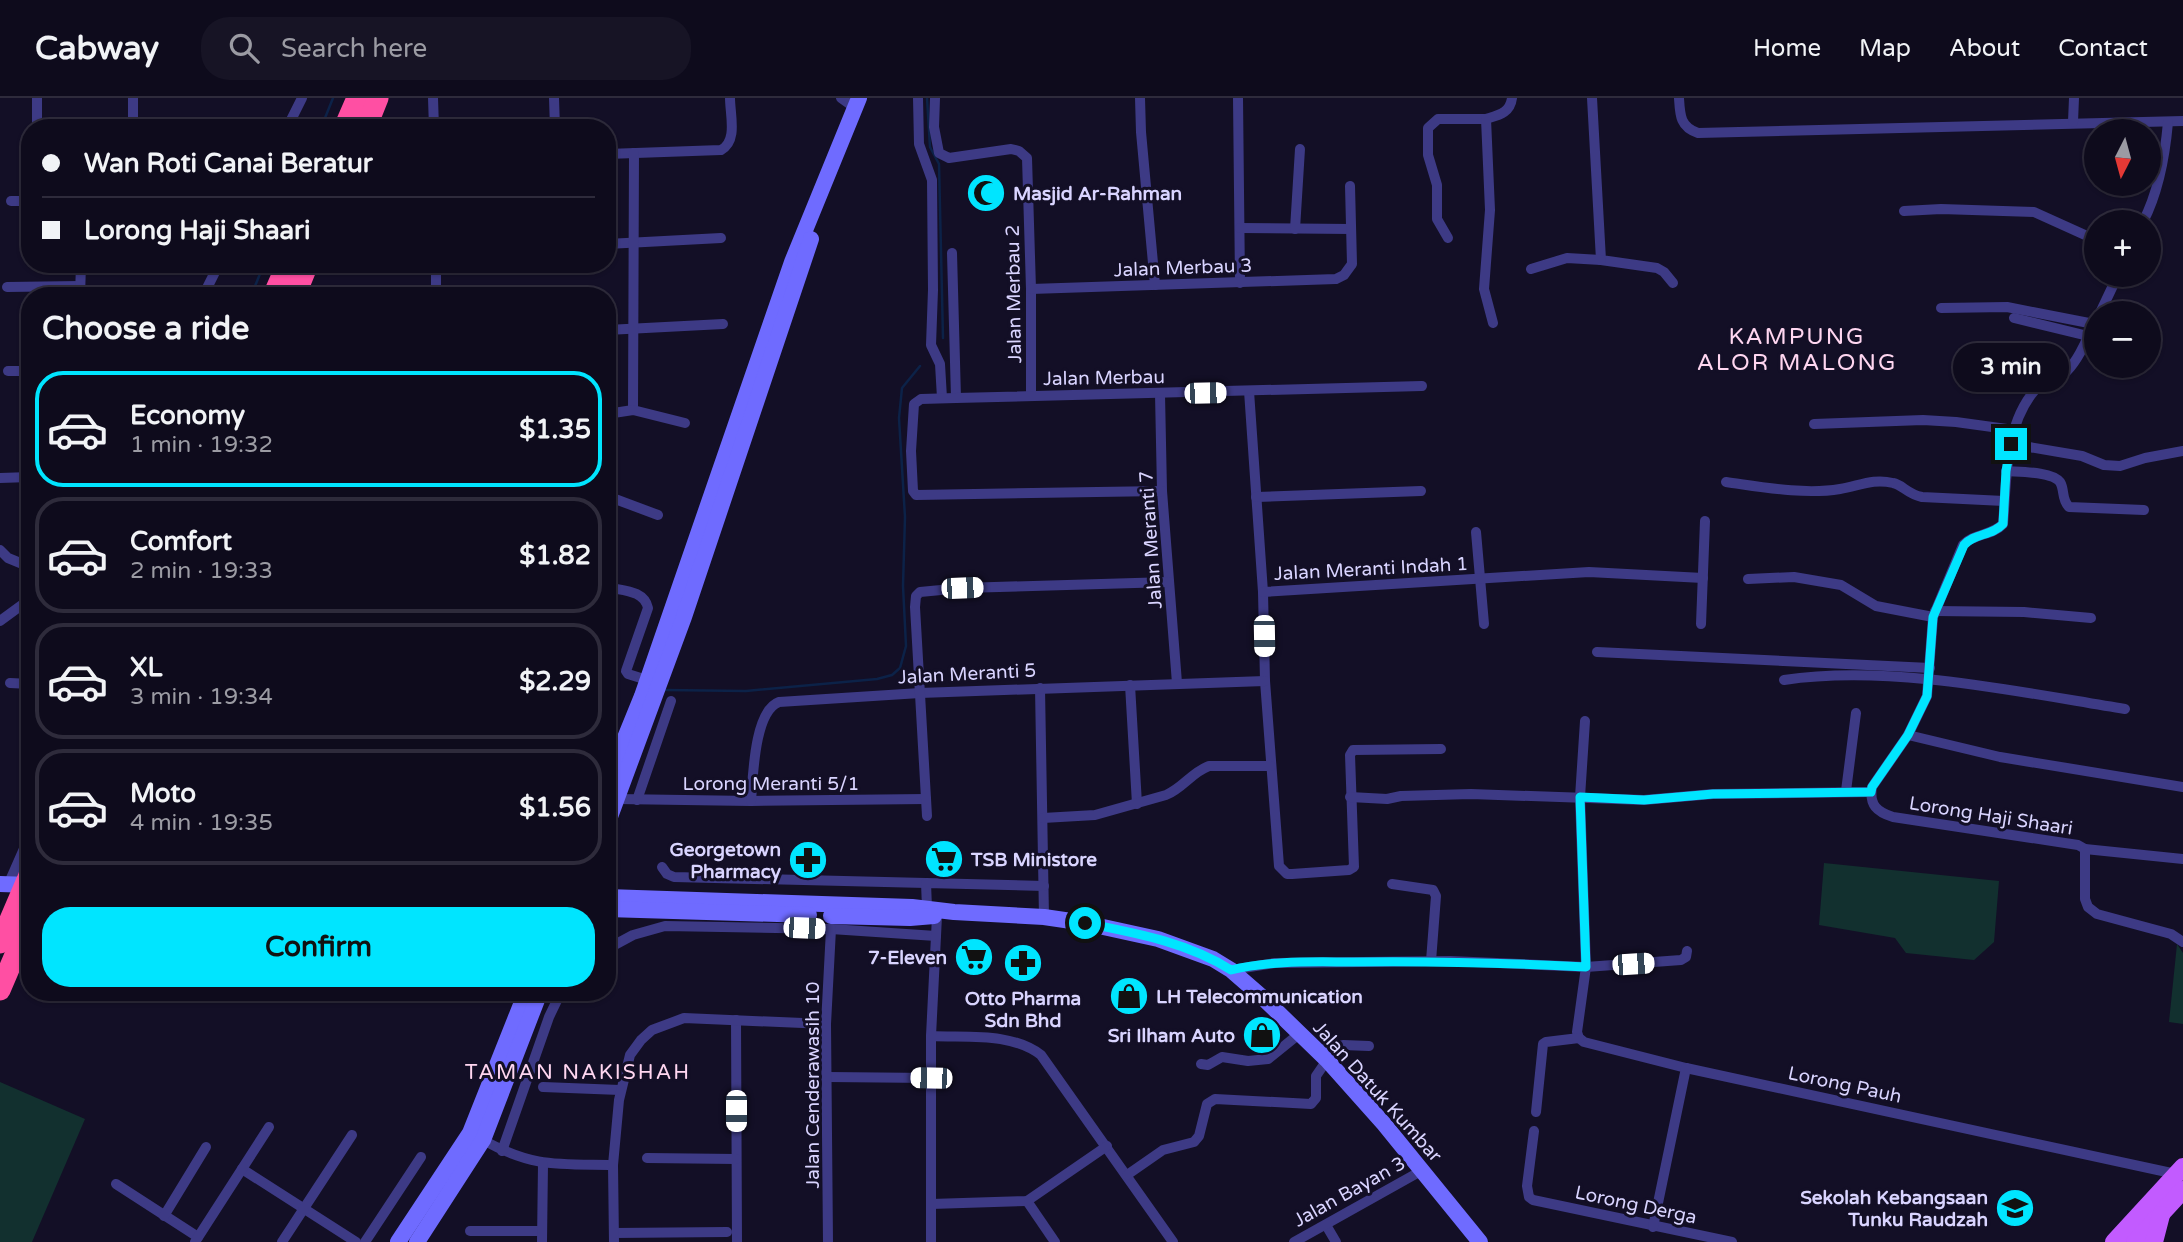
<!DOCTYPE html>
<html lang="en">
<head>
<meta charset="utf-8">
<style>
	:root { --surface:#0e0b1c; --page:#171425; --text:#f1f3f6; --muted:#9b9ba3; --line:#2e2b3b; --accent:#00e5ff }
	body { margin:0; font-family:"Varela Round",sans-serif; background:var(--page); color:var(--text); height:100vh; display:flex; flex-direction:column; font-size:26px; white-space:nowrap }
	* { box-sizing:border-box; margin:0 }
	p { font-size:23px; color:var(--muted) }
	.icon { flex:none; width:38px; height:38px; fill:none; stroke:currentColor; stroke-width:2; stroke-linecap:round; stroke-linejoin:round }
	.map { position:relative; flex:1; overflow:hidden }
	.drawer { position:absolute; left:21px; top:189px; width:595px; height:714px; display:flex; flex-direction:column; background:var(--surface); border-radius:28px; box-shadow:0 2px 5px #0004,0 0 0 2px var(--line) }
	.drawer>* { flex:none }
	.top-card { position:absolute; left:21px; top:21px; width:595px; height:154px; border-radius:28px; box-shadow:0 2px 5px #0004,0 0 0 2px var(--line); display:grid; align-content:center; height:154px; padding:0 21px; background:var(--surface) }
	.needle { width:46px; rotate:186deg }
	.tools { position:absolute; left:2084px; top:21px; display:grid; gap:14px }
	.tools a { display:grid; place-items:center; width:77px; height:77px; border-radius:50%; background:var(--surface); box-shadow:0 2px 5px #0004,0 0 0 2px var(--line); font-size:35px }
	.end { position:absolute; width:32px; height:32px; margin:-16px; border:9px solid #00e5ff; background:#111; box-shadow:0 0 0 4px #111 }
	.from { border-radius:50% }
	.bubble { position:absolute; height:49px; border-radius:24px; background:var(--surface); box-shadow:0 2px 5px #0004,0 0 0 2px var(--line); font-size:23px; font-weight:800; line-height:49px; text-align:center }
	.car { position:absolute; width:21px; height:42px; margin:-21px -10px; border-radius:9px; box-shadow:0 0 5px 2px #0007; background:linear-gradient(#fff 24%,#345 0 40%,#fff 0 76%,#345 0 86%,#fff 0) }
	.top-card b { display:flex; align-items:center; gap:24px; height:66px; font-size:26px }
	.top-card b+b { border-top:2px solid var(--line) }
	.top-card i { width:18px; height:18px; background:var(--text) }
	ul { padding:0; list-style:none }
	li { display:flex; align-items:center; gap:21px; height:116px; margin:0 14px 10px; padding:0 7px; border:4px solid var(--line); border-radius:28px }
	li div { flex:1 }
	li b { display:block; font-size:26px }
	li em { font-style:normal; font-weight:800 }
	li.on { border-color:var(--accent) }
	li>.icon { width:63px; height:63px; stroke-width:1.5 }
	h2 { padding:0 21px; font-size:32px; line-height:84px }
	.button { display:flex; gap:14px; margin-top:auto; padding:14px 21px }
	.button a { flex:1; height:80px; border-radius:28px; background:var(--accent); color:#111; font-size:28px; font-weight:800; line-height:80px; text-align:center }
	header { display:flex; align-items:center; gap:42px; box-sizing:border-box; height:98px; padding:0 35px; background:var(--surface); border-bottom:2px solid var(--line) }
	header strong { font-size:33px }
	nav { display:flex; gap:38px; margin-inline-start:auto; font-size:24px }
	.search { width:490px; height:63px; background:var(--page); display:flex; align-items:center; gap:18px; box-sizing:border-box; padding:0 24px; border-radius:28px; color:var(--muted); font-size:26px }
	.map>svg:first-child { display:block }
	.green { fill:#12302f }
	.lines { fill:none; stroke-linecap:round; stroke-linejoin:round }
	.stream { stroke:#0c2248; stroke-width:2.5 }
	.minor { stroke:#3d3a85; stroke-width:10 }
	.secondary { stroke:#6f6bff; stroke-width:16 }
	.primary { stroke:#c25bff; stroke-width:18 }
	.motorway { stroke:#ff4fa3; stroke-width:21 }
	.motorway-bridge { stroke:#ff4fa3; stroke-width:21 }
	.route { stroke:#00e5ff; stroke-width:9 }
	.labels { text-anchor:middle; stroke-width:6; stroke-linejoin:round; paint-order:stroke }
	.poi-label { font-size:19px; font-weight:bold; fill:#d9d4ff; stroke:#130f26; text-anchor:end }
	.street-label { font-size:19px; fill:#d9d4ff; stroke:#130f26 }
	.neighbourhood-label { font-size:21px; letter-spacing:2px; fill:#ffd6f0; stroke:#130f26 }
	.quarter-label { font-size:23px; letter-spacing:2px; fill:#ffd6f0; stroke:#130f26 }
</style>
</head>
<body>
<header>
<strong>Cabway</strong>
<div class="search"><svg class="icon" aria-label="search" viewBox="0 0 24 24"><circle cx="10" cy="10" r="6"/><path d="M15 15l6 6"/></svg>Search here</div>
<nav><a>Home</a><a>Map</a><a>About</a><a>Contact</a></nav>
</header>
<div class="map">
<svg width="2183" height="1144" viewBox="0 0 2183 1144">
	<rect width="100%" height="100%" fill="#130f26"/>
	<g class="green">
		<polygon points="1824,765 1999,783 1994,844 1974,862 1906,855 1895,840 1819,827"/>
		<polygon points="2177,846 2183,855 2183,926 2169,924"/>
		<polygon points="0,984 85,1021 32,1144 0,1144"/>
	</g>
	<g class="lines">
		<g class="stream">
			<polyline points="927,0 930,49 939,66 943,240"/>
			<polyline points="321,30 333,0"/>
			<polyline points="251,198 264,166"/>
			<polyline points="665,592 746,593 877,581 892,577 900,570 906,548 903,488 905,419 899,320 902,290 920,268"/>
			<polyline points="607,595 609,595"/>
		</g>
		<g class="minor">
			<polyline points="433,0 434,30"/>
			<polyline points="554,0 555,30"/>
			<polyline points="841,0 855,10"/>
			<polyline points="918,0 919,46 932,82 933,192 931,247 940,266 942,300"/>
			<polyline points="935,0 934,29 939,55 949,60 1011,51 1019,53 1027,60 1031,191 1031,298"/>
			<polyline points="1140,0 1141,34 1155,187"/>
			<polyline points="1238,0 1240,185"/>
			<polyline points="1592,0 1601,162 1657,170 1664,174 1673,185"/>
			<path d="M1679,0C1680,17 1680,29 1698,35L2183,23"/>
			<polyline points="2073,24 2074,0"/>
			<polyline points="37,30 37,0"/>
			<polyline points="133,30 133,0"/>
			<polyline points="287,30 302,0"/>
			<path d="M607,56L721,52C738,43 730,17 730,0"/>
			<polyline points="11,103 30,103"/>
			<polyline points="1904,113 1941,111 2034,114 2096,142"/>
			<path d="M2143,124C2159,93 2165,59 2168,24"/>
			<polyline points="1240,130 1351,131"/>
			<polyline points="1295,131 1300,51"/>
			<polyline points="1448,140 1437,121 1437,87 1428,57 1428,30 1438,21 1486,21"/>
			<polyline points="607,146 721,140"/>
			<polyline points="952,155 956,300"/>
			<polyline points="436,166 436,198"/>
			<polyline points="1531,171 1567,160 1601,162"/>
			<polyline points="7,189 80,188"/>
			<polyline points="1031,191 1336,181 1344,177 1352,166 1350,88"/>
			<polyline points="80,198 81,166"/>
			<polyline points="203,198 219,166"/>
			<polyline points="1941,210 2007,209 2094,226"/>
			<polyline points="2100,215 2118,177"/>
			<polyline points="2014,220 2088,238"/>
			<path d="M2096,222C2088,238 2080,260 2067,273C2058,281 2043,283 2035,292C2004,328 2007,382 2003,426C1992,438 1974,435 1963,447L1933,519L1927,598L1908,637L1872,689C1869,707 1877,714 1893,719L2078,747L2085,751L2183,761"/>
			<path d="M1493,225L1484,191L1490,112L1486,21C1499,17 1510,15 1512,0"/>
			<polyline points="607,232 723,226"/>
			<polyline points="1984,272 2032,276 2048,283"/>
			<polyline points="8,273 30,273"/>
			<polyline points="1249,293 1263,494 1265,583 1279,768 1287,776 1292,776 1349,772 1354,769 1350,657 1353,652 1441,651"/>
			<polyline points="1160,296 1162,393 1177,585"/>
			<polyline points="633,312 634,55"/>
			<polyline points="607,316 633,312 685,325"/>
			<polyline points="1814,326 1923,322 1956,324 2014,332"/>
			<polyline points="2011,346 2082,358 2104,367 2120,368 2145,360 2183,353"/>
			<path d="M2006,373C2018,374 2052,373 2060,384C2065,392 2061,401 2069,409L2144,412"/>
			<polyline points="0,380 30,379"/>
			<path d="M1726,384C1762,389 1804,397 1840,391C1859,388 1873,380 1893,385C1903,387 1907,396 1922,399L2004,403"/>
			<polyline points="1162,393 916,397 913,393 911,353 914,306 921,301 956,300 1422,288"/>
			<polyline points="607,398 658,417"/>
			<polyline points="1256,399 1421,393"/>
			<polyline points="1476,434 1484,526"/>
			<polyline points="0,452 8,460 30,469"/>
			<polyline points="1748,481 1794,479 1841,487 1876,508 1933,519"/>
			<path d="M607,489C623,493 644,492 648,510L626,573L628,576L647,582"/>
			<polyline points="1263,494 1589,474 1703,480"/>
			<polyline points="1935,513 2024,514 2091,520"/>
			<polyline points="0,523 30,501"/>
			<polyline points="1701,526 1705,423"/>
			<polyline points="1597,554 1930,570"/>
			<path d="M1784,582C1890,566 2019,594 2125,611"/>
			<polyline points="10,585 30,586"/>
			<polyline points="1130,587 1137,706"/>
			<polyline points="1040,590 1044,819"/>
			<polyline points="1585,623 1580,699 1586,869 1577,934 1579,940 1584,944 1686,970 2176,1076"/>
			<polyline points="1908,637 2000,659 2183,689"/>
			<polyline points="1846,693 1856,615"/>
			<polyline points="1350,699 1387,701 1401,698 1471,696 1644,702 1713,696 1871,694"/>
			<polyline points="617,701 751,703 926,701"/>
			<polyline points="637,702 671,603"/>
			<path d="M751,703C753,680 754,613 779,604L920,595L1265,583"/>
			<polyline points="927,718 915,509 916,498 920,494 962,490 1169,484"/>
			<path d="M1043,720L1095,717L1166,697C1183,690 1192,674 1209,668H1271"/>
			<polyline points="2085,751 2085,801 2088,809 2097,816 2171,836 2183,844"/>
			<polyline points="662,769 667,776 674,779 926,785"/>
			<polyline points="1392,786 1433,792 1436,798 1431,863"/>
			<polyline points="8,787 30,737"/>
			<polyline points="927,810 926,785 1044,788"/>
			<polyline points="607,851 633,837 665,828 831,831 936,838"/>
			<polyline points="1231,872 1275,865 1450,863 1586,869 1681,862 1686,859 1687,853"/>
			<polyline points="736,922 737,1144"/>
			<path d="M931,938C967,940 1011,934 1041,957L1173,1144"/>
			<polyline points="1317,953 1343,947 1369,948"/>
			<polyline points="1201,966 1208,967 1222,959 1248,963 1268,961 1299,936"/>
			<polyline points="828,979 931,980"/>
			<polyline points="543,989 620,992"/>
			<polyline points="1536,1014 1543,946 1546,944 1579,940"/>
			<polyline points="1534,1033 1527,1088 1529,1099 1533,1102 1732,1144"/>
			<path d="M483,1042C533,1070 558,1066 613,1067"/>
			<polyline points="502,1053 549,919 561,894"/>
			<polyline points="647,1060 736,1061"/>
			<polyline points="242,1071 356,1144"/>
			<polyline points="1127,1077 1163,1052 1194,1044 1199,1038 1207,1006 1215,1001 1311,1006 1316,1000 1316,978 1327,962"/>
			<polyline points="116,1086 198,1139"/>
			<polyline points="1027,1103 1055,1144"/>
			<polyline points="931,1106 1027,1103 1107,1048"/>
			<polyline points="164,1118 206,1049"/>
			<polyline points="1326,1127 1336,1144"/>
			<polyline points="1653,1129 1686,970"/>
			<polyline points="470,1133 542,1133"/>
			<polyline points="614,1135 727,1134"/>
			<polyline points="195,1144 269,1029"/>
			<polyline points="282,1144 352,1037"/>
			<polyline points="365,1144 421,1059"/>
			<polyline points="542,1144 543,1066"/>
			<polyline points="614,1144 613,1067 619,1002 630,957 641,942 652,932 684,920 826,926"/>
			<polyline points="828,1144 826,926 831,831"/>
			<polyline points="931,1144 931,938 937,818"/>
			<polyline points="1294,1144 1421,1073"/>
		</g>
		<g class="secondary">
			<polyline points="607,684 642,598 792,164 859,0"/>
			<polyline points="607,727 684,519 811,141"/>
			<polyline points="0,786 30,787"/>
			<polyline points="607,799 912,809 954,814 1044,819 1085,825 1158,841 1213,861 1231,872 1262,899 1327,962 1384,1026 1480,1144"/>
			<polyline points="607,811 809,817"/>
			<polyline points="831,818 910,820 934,818"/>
			<polyline points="398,1144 470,1035 526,894"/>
			<polyline points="417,1144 483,1042 540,894"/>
		</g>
		<g class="primary">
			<polyline points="2114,1144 2183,1069"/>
			<polyline points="2135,1144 2183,1092"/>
			<polyline points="2154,1144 2161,1117"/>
		</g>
		<g class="motorway">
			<polyline points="344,30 357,0"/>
			<polyline points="366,30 378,0"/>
			<polyline points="273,198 287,166"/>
			<polyline points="295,198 308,166"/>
			<polyline points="0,892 30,822"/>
		</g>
		<polyline class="motorway-bridge" points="0,845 30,775"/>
	</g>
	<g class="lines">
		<path class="route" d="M1085,825C1135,835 1187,844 1231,872C1271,862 1313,864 1354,864C1432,863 1508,865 1586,869L1580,699L1644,702L1713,696L1871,694L1872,689L1908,637L1927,598L1933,519L1964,447C1974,435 1992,438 2003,426L2006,373L2011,346"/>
	</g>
	<defs>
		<g id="mosque-disc" transform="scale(2.0125)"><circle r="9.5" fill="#00e5ff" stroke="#130f26"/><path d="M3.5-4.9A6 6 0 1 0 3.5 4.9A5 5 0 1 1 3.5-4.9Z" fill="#111"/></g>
		<g id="supermarket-disc" transform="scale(2.0125)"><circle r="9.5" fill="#00e5ff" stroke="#130f26"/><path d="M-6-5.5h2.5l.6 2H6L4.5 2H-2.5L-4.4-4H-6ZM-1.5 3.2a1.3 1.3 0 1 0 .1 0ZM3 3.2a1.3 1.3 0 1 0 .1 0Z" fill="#111"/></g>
		<g id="pharmacy-disc" transform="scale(2.0125)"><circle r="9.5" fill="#00e5ff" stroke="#130f26"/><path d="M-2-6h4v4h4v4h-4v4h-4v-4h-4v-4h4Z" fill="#111"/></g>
		<g id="shop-disc" transform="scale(2.0125)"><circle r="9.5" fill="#00e5ff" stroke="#130f26"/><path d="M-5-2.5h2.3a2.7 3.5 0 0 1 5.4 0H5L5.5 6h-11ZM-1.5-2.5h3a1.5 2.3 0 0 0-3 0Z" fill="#111"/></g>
		<g id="school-disc" transform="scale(2.0125)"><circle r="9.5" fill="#00e5ff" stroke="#130f26"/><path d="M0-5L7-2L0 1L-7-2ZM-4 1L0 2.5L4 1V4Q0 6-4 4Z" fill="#111"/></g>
	</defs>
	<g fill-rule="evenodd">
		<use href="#mosque-disc" x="986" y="95"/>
		<use href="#supermarket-disc" x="944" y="761"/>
		<use href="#pharmacy-disc" x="808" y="762"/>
		<use href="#supermarket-disc" x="974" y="859"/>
		<use href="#pharmacy-disc" x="1023" y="865"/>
		<use href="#shop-disc" x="1129" y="898"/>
		<use href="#shop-disc" x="1262" y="937"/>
		<use href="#school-disc" x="2015" y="1110"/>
	</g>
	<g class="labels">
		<g class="poi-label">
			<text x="1013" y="102" text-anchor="start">Masjid Ar-Rahman</text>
			<text x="781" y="758">Georgetown<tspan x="781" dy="22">Pharmacy</tspan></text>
			<text x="971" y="768" text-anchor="start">TSB Ministore</text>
			<text x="947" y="866">7-Eleven</text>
			<text x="1156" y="905" text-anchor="start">LH Telecommunication</text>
			<text x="1023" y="907" text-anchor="middle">Otto Pharma<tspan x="1023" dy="22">Sdn Bhd</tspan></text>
			<text x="1235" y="944">Sri Ilham Auto</text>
			<text x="1988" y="1106">Sekolah Kebangsaan<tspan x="1988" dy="22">Tunku Raudzah</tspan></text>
		</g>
		<g class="street-label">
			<text transform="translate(1183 169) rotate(-2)" y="7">Jalan Merbau 3</text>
			<text transform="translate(1013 196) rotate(-91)" y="7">Jalan Merbau 2</text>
			<text transform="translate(1104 279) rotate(-1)" y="7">Jalan Merbau</text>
			<text transform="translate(1150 442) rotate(-94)" y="7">Jalan Meranti 7</text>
			<text transform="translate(1371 470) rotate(-3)" y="7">Jalan Meranti Indah 1</text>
			<text transform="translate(967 575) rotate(-3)" y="7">Jalan Meranti 5</text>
			<text x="771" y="692">Lorong Meranti 5/1</text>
			<text transform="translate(1991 717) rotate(9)" y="7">Lorong Haji Shaari</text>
			<text transform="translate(1845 986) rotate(12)" y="7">Lorong Pauh</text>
			<text transform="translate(812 987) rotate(-90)" y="7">Jalan Cenderawasih 10</text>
			<text transform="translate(1378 993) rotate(48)" y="7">Jalan Datuk Kumbar</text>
			<text transform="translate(1349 1093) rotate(-29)" y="7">Jalan Bayan 3</text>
			<text transform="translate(1636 1106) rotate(12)" y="7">Lorong Derga</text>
		</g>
		<g class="neighbourhood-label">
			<text x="578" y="981">TAMAN NAKISHAH</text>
		</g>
		<g class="quarter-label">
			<text x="1797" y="246">KAMPUNG<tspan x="1797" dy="26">ALOR MALONG</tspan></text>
		</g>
	</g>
</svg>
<div class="tools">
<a><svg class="needle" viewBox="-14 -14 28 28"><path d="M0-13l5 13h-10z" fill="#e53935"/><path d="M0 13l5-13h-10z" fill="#9b9ba3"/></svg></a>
<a>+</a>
<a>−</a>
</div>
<i class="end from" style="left:1085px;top:825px"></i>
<i class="end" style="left:2011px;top:346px"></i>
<div class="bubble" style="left:1953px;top:245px;width:116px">3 min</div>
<i class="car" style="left:1205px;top:295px;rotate:89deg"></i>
<i class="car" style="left:962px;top:490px;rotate:88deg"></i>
<i class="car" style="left:1264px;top:538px;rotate:179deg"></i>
<i class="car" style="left:804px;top:830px;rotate:92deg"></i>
<i class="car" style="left:1633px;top:866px;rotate:86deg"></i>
<i class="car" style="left:931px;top:980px;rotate:271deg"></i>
<i class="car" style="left:736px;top:1013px;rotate:180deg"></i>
<div class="top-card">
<b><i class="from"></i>Wan Roti Canai Beratur</b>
<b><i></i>Lorong Haji Shaari</b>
</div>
<section class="drawer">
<h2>Choose a ride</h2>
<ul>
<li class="on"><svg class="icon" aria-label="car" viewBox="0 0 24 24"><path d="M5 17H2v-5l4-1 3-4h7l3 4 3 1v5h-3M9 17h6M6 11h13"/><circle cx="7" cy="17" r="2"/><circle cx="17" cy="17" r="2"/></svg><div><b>Economy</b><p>1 min · 19:32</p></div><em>$1.35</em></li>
<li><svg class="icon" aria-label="car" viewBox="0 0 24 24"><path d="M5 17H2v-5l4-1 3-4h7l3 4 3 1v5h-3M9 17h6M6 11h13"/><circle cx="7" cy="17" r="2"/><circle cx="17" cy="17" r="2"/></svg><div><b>Comfort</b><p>2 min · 19:33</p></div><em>$1.82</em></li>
<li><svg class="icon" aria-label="car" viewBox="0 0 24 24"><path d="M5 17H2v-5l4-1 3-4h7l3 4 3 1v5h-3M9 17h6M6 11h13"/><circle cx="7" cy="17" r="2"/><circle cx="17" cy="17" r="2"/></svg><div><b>XL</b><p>3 min · 19:34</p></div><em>$2.29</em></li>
<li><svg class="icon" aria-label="car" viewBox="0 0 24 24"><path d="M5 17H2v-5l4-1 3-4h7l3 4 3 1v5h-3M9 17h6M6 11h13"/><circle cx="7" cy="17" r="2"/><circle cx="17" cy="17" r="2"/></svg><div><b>Moto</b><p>4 min · 19:35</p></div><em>$1.56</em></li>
</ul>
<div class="button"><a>Confirm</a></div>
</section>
</div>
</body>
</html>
